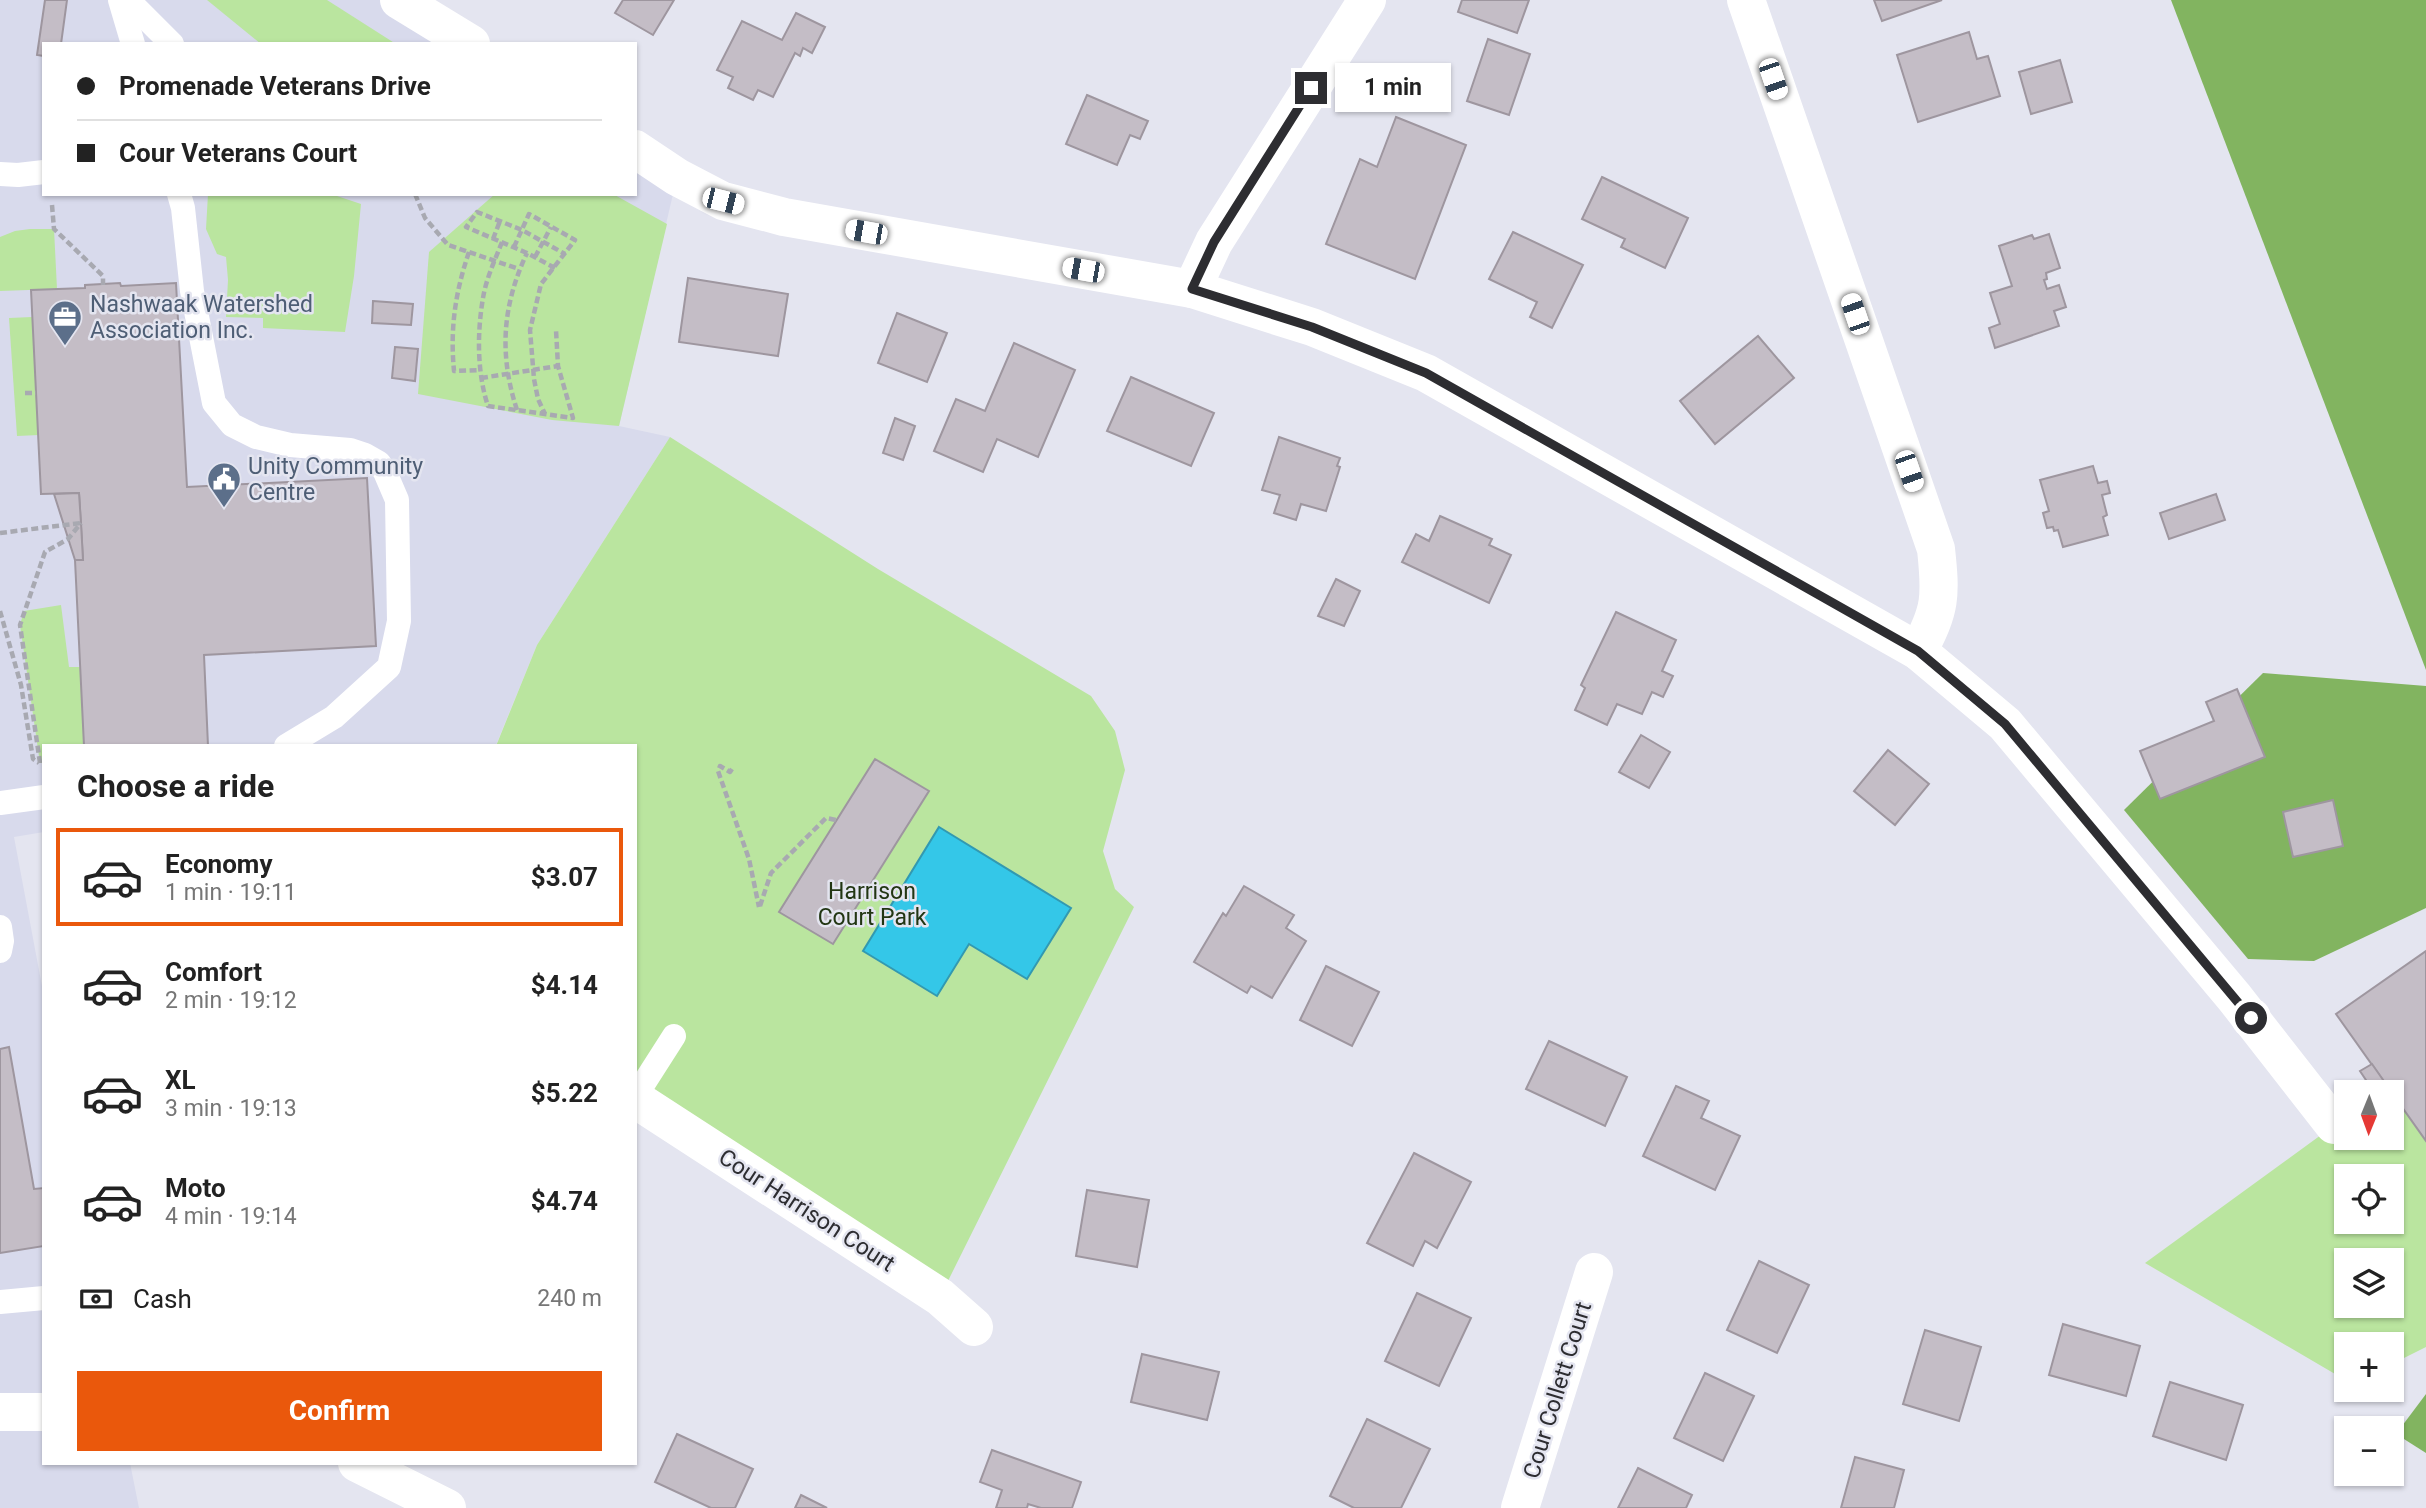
<!DOCTYPE html>
<html lang="en">
<head>
<meta charset="utf-8">
<style>
	:root { --surface:#fff; --page:#f6f6f6; --text:#222; --muted:#767676; --line:#e0e0e0; --accent:#ea580c }
	body { margin:0; font-family:Roboto,sans-serif; background:var(--page); color:var(--text); height:100vh; display:flex; flex-direction:column; font-size:26px; white-space:nowrap }
	* { box-sizing:border-box; margin:0 }
	p { font-size:23px; color:var(--muted) }
	.icon { flex:none; width:38px; height:38px; fill:none; stroke:currentColor; stroke-width:2; stroke-linecap:round; stroke-linejoin:round }
	.map { position:relative; flex:1; overflow:hidden }
	.panel { position:absolute; left:42px; top:744px; width:595px; height:721px; display:flex; flex-direction:column; background:var(--surface); border-radius:0px; box-shadow:0 2px 5px #0004 }
	.panel>* { flex:none }
	.guide { position:absolute; left:42px; top:42px; width:595px; height:154px; border-radius:0px; box-shadow:0 2px 5px #0004; display:grid; align-content:center; height:154px; padding:0 35px; background:var(--surface) }
	.needle { width:46px; rotate:181deg }
	.fabs { position:absolute; left:2334px; top:1080px; display:grid; gap:14px }
	.fabs a { display:grid; place-items:center; width:70px; height:70px; border-radius:0px; background:var(--surface); box-shadow:0 2px 5px #0004; font-size:35px }
	.end { position:absolute; width:32px; height:32px; margin:-16px; border:9px solid #2d2d31; background:#fff; box-shadow:0 0 0 4px #fff }
	.from { border-radius:50% }
	.bubble { position:absolute; height:49px; border-radius:0px; background:var(--surface); box-shadow:0 2px 5px #0004; font-size:23px; font-weight:700; line-height:49px; text-align:center }
	.car { position:absolute; width:21px; height:42px; margin:-21px -10px; border-radius:9px; box-shadow:0 0 5px 2px #0007; background:linear-gradient(#fff 24%,#345 0 40%,#fff 0 76%,#345 0 86%,#fff 0) }
	.guide b { display:flex; align-items:center; gap:24px; height:66px; font-size:26px }
	.guide b+b { border-top:2px solid var(--line) }
	.guide i { width:18px; height:18px; background:var(--text) }
	ul { padding:0; list-style:none }
	li { display:flex; align-items:center; gap:21px; height:98px; margin:0 14px 10px; padding:0 21px; border:4px solid transparent; border-radius:0px }
	li div { flex:1 }
	li b { display:block; font-size:26px }
	li em { font-style:normal; font-weight:700 }
	li.active { border-color:var(--accent) }
	li>.icon { width:63px; height:63px; stroke-width:1.5 }
	h2 { padding:0 35px; font-size:32px; line-height:84px }
	.pay { display:flex; align-items:center; gap:18px; height:77px; padding:0 35px; font-size:26px }
	.pay p { margin-inline-start:auto }
	.cta { display:flex; gap:14px; margin-top:auto; padding:14px 35px }
	.cta a { flex:1; height:80px; border-radius:0px; background:var(--accent); color:#fff; font-size:28px; font-weight:700; line-height:80px; text-align:center }
	.map>svg:first-child { display:block }
	.built { fill:#d8daec }
	.green { fill:#bae59f; fill-rule:evenodd }
	.forest { fill:#82b460 }
	.water { fill:#34c7e8; stroke:#3299b1; stroke-width:2 }
	.building { fill:#c4bdc6; stroke:#9e969f; stroke-width:2 }
	.lines { fill:none; stroke-linecap:round; stroke-linejoin:round }
	.path { stroke:#a8a9b1; stroke-width:4.5; stroke-dasharray:7 3.5; stroke-linecap:butt }
	.service { stroke:#fff; stroke-width:24 }
	.minor { stroke:#fff; stroke-width:38 }
	.tertiary { stroke:#fff; stroke-width:38 }
	.route { stroke:#2d2d31; stroke-width:9 }
	.labels { text-anchor:middle; stroke-width:5; stroke-linejoin:round; paint-order:stroke }
	.service-label { font-size:23px; fill:#4e5e75; stroke:#e4e5f0; text-anchor:start }
	.park-label { font-size:23px; fill:#223613; stroke:#e4e5f0 }
	.street-label { font-size:23px; fill:#2d2d31; stroke:#e4e5f0 }
</style>
</head>
<body>
<div class="map">
<svg width="2426" height="1508" viewBox="0 0 2426 1508">
	<rect width="100%" height="100%" fill="#e4e5f0"/>
	<polygon class="built" points="0,0 399,0 471,44 44,44 44,194 635,194 635,149 677,177 619,426 670,437 537,645 496,745 44,746 44,832 14,837 44,997 44,1463 130,1463 139,1508 0,1508"/>
	<g class="green">
		<polygon points="207,0 327,0 396,44 261,44"/>
		<polygon points="208,194 331,194 361,204 354,276 345,332 263,328 263,318 226,317 228,280 226,257 217,254 206,229"/>
		<polygon points="495,194 613,194 667,224 619,426 552,420 418,394 429,252"/>
		<polygon points="30,229 54,229 57,289 0,291 0,237 15,231"/>
		<polygon points="32,317 39,435 17,436 9,318"/>
		<polygon points="670,437 878,569 1091,696 1115,731 1125,770 1103,851 1115,889 1134,907 940,1297 635,1099 635,746 496,746 537,645"/>
		<polygon points="61,605 69,667 80,667 84,745 44,746 44,763 40,763 20,625 24,611"/>
		<path d="M2392,1093L2426,1141V1347L2392,1364V1344H2347V1381L2145,1263L2347,1116V1138H2392ZM2347,1176H2392V1222H2347ZM2347,1260H2392V1306H2347Z"/>
	</g>
	<g class="forest">
		<polygon points="2171,0 2426,0 2426,670"/>
		<polygon points="2263,673 2426,686 2426,908 2314,961 2248,959 2124,810"/>
		<polygon points="2426,1394 2426,1453 2396,1434"/>
	</g>
	<polygon class="water" points="939,827 1071,908 1027,979 969,944 937,996 863,951"/>
	<g class="building">
		<polygon points="45,0 67,0 61,44 44,44 44,56 37,55"/>
		<polygon points="623,0 674,0 653,35 615,13"/>
		<polygon points="1462,0 1529,0 1517,33 1458,12"/>
		<polygon points="1874,0 1942,0 1882,21"/>
		<polygon points="796,13 825,27 812,53 803,48 800,56 795,53 773,97 758,90 753,100 728,88 733,77 717,70 742,21 782,40"/>
		<polygon points="1969,32 1977,59 1988,56 2000,96 1918,122 1897,55"/>
		<polygon points="1488,39 1530,54 1509,115 1467,101"/>
		<polygon points="2060,60 2072,102 2031,114 2019,72"/>
		<polygon points="1087,95 1148,121 1140,139 1130,135 1117,165 1066,144"/>
		<polygon points="1396,117 1466,145 1415,279 1326,244 1360,159 1377,167"/>
		<polygon points="1602,177 1688,218 1665,268 1621,247 1625,239 1582,219"/>
		<polygon points="1513,232 1583,265 1552,328 1530,317 1537,302 1489,279"/>
		<polygon points="2049,234 2060,268 2046,273 2047,279 2044,280 2047,289 2059,285 2066,307 2054,311 2059,326 1995,348 1989,328 2000,324 1990,293 2012,286 1999,246 2032,235 2034,239"/>
		<polygon points="688,278 788,294 778,356 679,342"/>
		<polygon points="120,283 121,286 176,283 187,487 367,478 376,646 204,655 208,746 84,746 75,560 83,560 79,493 41,494 31,290 85,288 85,285"/>
		<polygon points="373,301 413,304 411,325 372,323"/>
		<polygon points="897,313 947,333 927,382 878,363"/>
		<polygon points="1758,336 1794,378 1715,444 1680,401"/>
		<polygon points="1014,343 1075,370 1038,457 997,439 983,472 934,451 956,399 985,411"/>
		<polygon points="395,347 418,349 415,381 392,378"/>
		<polygon points="1131,377 1214,413 1191,466 1107,431"/>
		<polygon points="895,418 915,426 903,460 883,453"/>
		<polygon points="1279,437 1340,458 1337,466 1340,467 1326,511 1301,504 1296,520 1274,513 1280,495 1262,490"/>
		<polygon points="2093,466 2098,483 2107,481 2110,493 2102,495 2107,515 2103,517 2108,535 2063,547 2058,530 2054,531 2053,527 2047,528 2043,513 2049,511 2040,480"/>
		<polygon points="79,493 81,523 83,560 75,560 54,494"/>
		<polygon points="2216,494 2225,520 2169,539 2160,513"/>
		<polygon points="1440,516 1492,539 1489,545 1511,555 1489,603 1402,562 1416,534 1429,541"/>
		<polygon points="1336,579 1360,591 1344,626 1318,616"/>
		<polygon points="1616,612 1676,640 1662,671 1673,676 1663,697 1652,692 1642,714 1617,704 1607,725 1575,710 1585,688 1581,685"/>
		<polygon points="2237,689 2265,757 2160,799 2140,751 2214,721 2206,702"/>
		<polygon points="1641,735 1670,752 1649,788 1619,772"/>
		<polygon points="1888,750 1929,784 1895,825 1854,791"/>
		<polygon points="875,759 929,791 833,944 779,912"/>
		<polygon points="2333,800 2343,846 2293,857 2283,812"/>
		<polygon points="1244,886 1294,915 1286,928 1306,941 1272,998 1251,986 1247,993 1194,962 1223,913 1226,916"/>
		<polygon points="2426,951 2426,1141 2336,1014"/>
		<polygon points="1326,966 1379,992 1352,1046 1300,1020"/>
		<polygon points="1549,1041 1627,1077 1605,1126 1526,1089"/>
		<polygon points="9,1047 34,1189 44,1188 44,1246 0,1253 0,1049"/>
		<polygon points="2372,1064 2388,1087 2381,1092 2374,1092 2360,1071"/>
		<polygon points="1676,1086 1709,1101 1701,1118 1740,1136 1715,1190 1643,1156"/>
		<polygon points="1414,1153 1471,1182 1437,1248 1425,1241 1413,1266 1367,1243"/>
		<polygon points="1087,1190 1149,1200 1137,1267 1076,1256"/>
		<polygon points="1759,1261 1809,1285 1777,1353 1727,1330"/>
		<polygon points="1417,1293 1471,1318 1439,1386 1385,1361"/>
		<polygon points="2063,1324 2140,1346 2126,1396 2049,1375"/>
		<polygon points="1925,1330 1981,1347 1959,1421 1903,1404"/>
		<polygon points="1142,1354 1219,1372 1207,1420 1131,1402"/>
		<polygon points="1705,1373 1754,1396 1723,1461 1674,1438"/>
		<polygon points="2170,1382 2243,1405 2226,1460 2153,1436"/>
		<polygon points="1367,1419 1430,1449 1401,1508 1354,1508 1330,1496"/>
		<polygon points="677,1434 753,1469 735,1508 711,1508 655,1482"/>
		<polygon points="992,1450 1081,1482 1072,1508 1041,1508 1028,1504 1027,1508 996,1508 1002,1490 980,1482"/>
		<polygon points="1855,1457 1904,1470 1894,1508 1841,1508"/>
		<polygon points="1638,1468 1692,1495 1686,1508 1618,1508"/>
		<polygon points="801,1495 827,1508 795,1508"/>
	</g>
	<g class="lines">
		<g class="path">
			<polyline points="415,194 425,218 448,245 519,269"/>
			<polyline points="52,205 54,229 103,276 103,285"/>
			<polyline points="493,239 500,221"/>
			<path d="M502,242C495,260 486,279 483,298C477,333 477,373 488,406L573,418L558,366L556,330"/>
			<polyline points="514,247 529,214 575,240 541,284 530,330 534,379 538,399 545,414"/>
			<path d="M469,252C455,293 450,329 454,371L480,370"/>
			<polyline points="535,257 551,227"/>
			<polyline points="555,268 527,253 466,227 477,212 522,230 565,254"/>
			<polyline points="481,378 558,366"/>
			<polyline points="25,393 36,393"/>
			<path d="M517,410C499,355 502,306 527,253"/>
			<polyline points="0,533 81,523"/>
			<polyline points="0,611 21,685 33,759 39,763"/>
			<polyline points="40,763 20,625 45,552 68,539 81,523"/>
			<polyline points="732,769 730,772 720,766 718,771 749,859 759,907"/>
			<polyline points="760,906 771,873 826,818 836,820"/>
		</g>
		<g class="service">
			<polyline points="120,0 133,44"/>
			<polyline points="128,0 172,44"/>
			<polyline points="0,174 18,175 44,172"/>
			<polyline points="179,194 183,208 192,291 214,403 232,425 256,437 290,445 350,450 365,455 379,463 385,472 397,500 399,621 389,667 334,717 286,746"/>
			<polyline points="0,803 44,797"/>
			<polyline points="0,927 2,941 0,951"/>
			<polyline points="635,1097 674,1036"/>
			<polyline points="0,1302 44,1298"/>
		</g>
		<g class="minor">
			<polyline points="399,0 471,44"/>
			<path d="M1746,0L1936,549C1941,595 1941,611 1918,651"/>
			<polyline points="635,149 677,177 723,201 784,217 1192,289 1312,327 1426,373 1918,651 2005,724 2234,997 2334,1125"/>
			<polyline points="1192,289 1214,242 1367,0"/>
			<polyline points="635,1099 940,1297 974,1327"/>
			<polyline points="1520,1508 1594,1272"/>
		</g>
		<g class="tertiary">
			<polyline points="0,1412 44,1412"/>
			<polyline points="357,1463 447,1508"/>
		</g>
	</g>
	<g class="lines">
		<polyline class="route" points="1311,88 1214,242 1192,289 1312,327 1426,373 1918,651 2005,724 2251,1018"/>
	</g>
	<defs>
		<g id="office-pin" transform="scale(1.75)"><path d="M0 17L-7.5 6A9.5 9.5 0 1 1 7.5 6Z" fill="#5c6f8a" stroke="#e4e5f0"/><path d="M-6-3h4V-5.5h4V-3h4V5H-6ZM-1-4.5V-3h2v-1.5ZM-6 0V1H6V0Z" fill="#fff"/></g>
		<g id="civic-pin" transform="scale(1.75)"><path d="M0 17L-7.5 6A9.5 9.5 0 1 1 7.5 6Z" fill="#5c6f8a" stroke="#e4e5f0"/><path d="M-.6-6.5H3V-4.5H.6V-3L4-1V1h2V6H-6V1h2V-1L-.6-3ZM-1.2 2.5V6h2.4V2.5Z" fill="#fff"/></g>
	</defs>
	<g fill-rule="evenodd">
		<use href="#office-pin" x="65" y="317"/>
		<use href="#civic-pin" x="224" y="479"/>
	</g>
	<g class="labels">
		<g class="service-label">
			<text x="90" y="312">Nashwaak Watershed<tspan x="90" dy="26">Association Inc.</tspan></text>
			<text x="248" y="474">Unity Community<tspan x="248" dy="26">Centre</tspan></text>
		</g>
		<g class="park-label">
			<text x="872" y="899">Harrison<tspan x="872" dy="26">Court Park</tspan></text>
		</g>
		<g class="street-label">
			<text transform="translate(807 1210) rotate(33)" y="8">Cour Harrison Court</text>
			<text transform="translate(1557 1390) rotate(-73)" y="8">Cour Collett Court</text>
		</g>
	</g>
</svg>
<div class="fabs">
<a><svg class="needle" viewBox="-14 -14 28 28"><path d="M0-13l5 13h-10z" fill="#e53935"/><path d="M0 13l5-13h-10z" fill="#767676"/></svg></a>
<a><svg class="icon" aria-label="locate" viewBox="0 0 24 24"><circle cx="12" cy="12" r="6"/><path d="M12 2v4M12 18v4M2 12h4M18 12h4"/></svg></a>
<a><svg class="icon" aria-label="layers" viewBox="0 0 24 24"><path d="M12 4l9 5-9 5-9-5zM3 14l9 5 9-5"/></svg></a>
<a>+</a>
<a>−</a>
</div>
<i class="end from" style="left:2251px;top:1018px"></i>
<i class="end" style="left:1311px;top:88px"></i>
<div class="bubble" style="left:1335px;top:63px;width:116px">1 min</div>
<i class="car" style="left:1773px;top:79px;rotate:161deg"></i>
<i class="car" style="left:723px;top:201px;rotate:104deg"></i>
<i class="car" style="left:866px;top:232px;rotate:280deg"></i>
<i class="car" style="left:1083px;top:270px;rotate:280deg"></i>
<i class="car" style="left:1855px;top:314px;rotate:341deg"></i>
<i class="car" style="left:1909px;top:471px;rotate:161deg"></i>
<div class="guide">
<b><i class="from"></i>Promenade Veterans Drive</b>
<b><i></i>Cour Veterans Court</b>
</div>
<section class="panel">
<h2>Choose a ride</h2>
<ul>
<li class="active"><svg class="icon" aria-label="car" viewBox="0 0 24 24"><path d="M5 17H2v-5l4-1 3-4h7l3 4 3 1v5h-3M9 17h6M6 11h13"/><circle cx="7" cy="17" r="2"/><circle cx="17" cy="17" r="2"/></svg><div><b>Economy</b><p>1 min · 19:11</p></div><em>$3.07</em></li>
<li><svg class="icon" aria-label="car" viewBox="0 0 24 24"><path d="M5 17H2v-5l4-1 3-4h7l3 4 3 1v5h-3M9 17h6M6 11h13"/><circle cx="7" cy="17" r="2"/><circle cx="17" cy="17" r="2"/></svg><div><b>Comfort</b><p>2 min · 19:12</p></div><em>$4.14</em></li>
<li><svg class="icon" aria-label="car" viewBox="0 0 24 24"><path d="M5 17H2v-5l4-1 3-4h7l3 4 3 1v5h-3M9 17h6M6 11h13"/><circle cx="7" cy="17" r="2"/><circle cx="17" cy="17" r="2"/></svg><div><b>XL</b><p>3 min · 19:13</p></div><em>$5.22</em></li>
<li><svg class="icon" aria-label="car" viewBox="0 0 24 24"><path d="M5 17H2v-5l4-1 3-4h7l3 4 3 1v5h-3M9 17h6M6 11h13"/><circle cx="7" cy="17" r="2"/><circle cx="17" cy="17" r="2"/></svg><div><b>Moto</b><p>4 min · 19:14</p></div><em>$4.74</em></li>
</ul>
<div class="pay"><svg class="icon" aria-label="cash" viewBox="0 0 24 24"><path d="M3 7h18v10H3z"/><circle cx="12" cy="12" r="2"/></svg>Cash<p>240 m</p></div>
<div class="cta"><a>Confirm</a></div>
</section>
</div>
</body>
</html>
